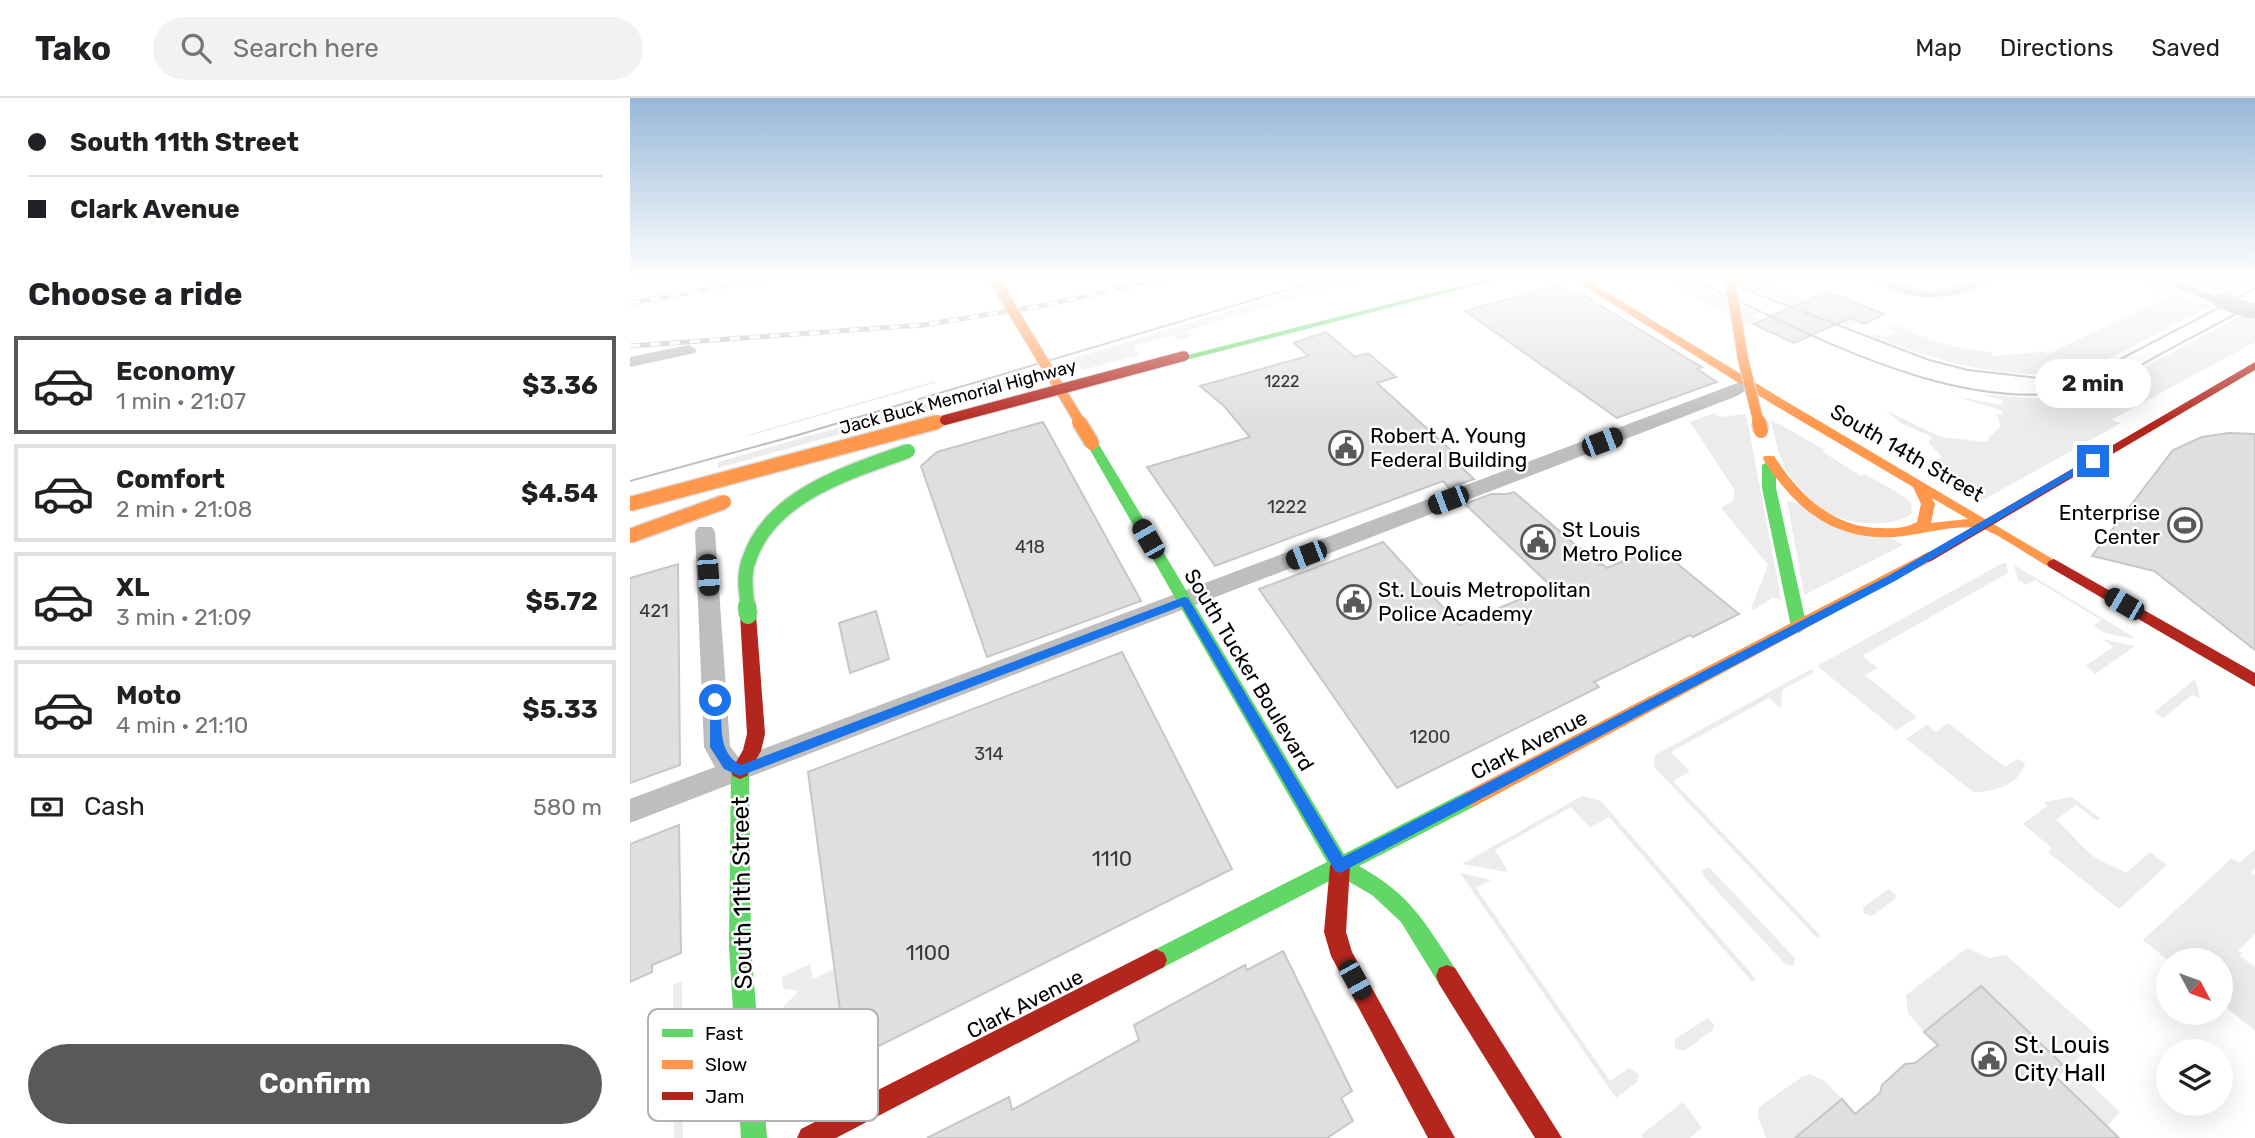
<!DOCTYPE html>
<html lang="en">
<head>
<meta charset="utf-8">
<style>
	:root { --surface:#fff; --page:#f2f2f2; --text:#202124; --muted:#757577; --line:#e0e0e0; --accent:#595959 }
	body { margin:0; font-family:Rubik,sans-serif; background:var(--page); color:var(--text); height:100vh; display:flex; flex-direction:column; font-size:26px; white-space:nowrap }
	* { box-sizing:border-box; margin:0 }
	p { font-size:23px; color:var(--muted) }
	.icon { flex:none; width:38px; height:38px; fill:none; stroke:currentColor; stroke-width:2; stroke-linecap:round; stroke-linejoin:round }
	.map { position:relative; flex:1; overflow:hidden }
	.panel { display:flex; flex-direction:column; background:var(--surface); width:630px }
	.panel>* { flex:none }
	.top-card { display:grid; align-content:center; height:154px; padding:0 28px; background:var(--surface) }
	.needle { width:46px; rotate:131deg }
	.tools { position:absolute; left:1526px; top:850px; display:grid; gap:14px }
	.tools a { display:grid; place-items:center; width:77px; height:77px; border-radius:50%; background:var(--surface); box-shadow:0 7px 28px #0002; font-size:35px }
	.end { position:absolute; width:32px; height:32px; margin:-16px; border:9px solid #1a73e8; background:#fff; box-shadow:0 0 0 4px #fff }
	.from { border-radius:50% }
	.bubble { position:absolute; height:49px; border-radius:24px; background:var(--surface); box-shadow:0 7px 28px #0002; font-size:23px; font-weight:700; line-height:49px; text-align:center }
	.car { position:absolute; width:21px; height:42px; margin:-21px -10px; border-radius:9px; box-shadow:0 0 5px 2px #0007; background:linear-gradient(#222 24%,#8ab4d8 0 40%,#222 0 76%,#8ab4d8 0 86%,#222 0) }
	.top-card b { display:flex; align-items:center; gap:24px; height:66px; font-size:26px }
	.top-card b+b { border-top:2px solid var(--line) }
	.top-card i { width:18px; height:18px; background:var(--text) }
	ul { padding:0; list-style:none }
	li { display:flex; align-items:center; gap:21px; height:98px; margin:0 14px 10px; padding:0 14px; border:4px solid var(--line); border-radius:0px }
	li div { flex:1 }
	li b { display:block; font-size:26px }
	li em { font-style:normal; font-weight:700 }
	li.selected { border-color:var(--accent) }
	li>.icon { width:63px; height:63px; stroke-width:1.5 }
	h2 { padding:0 28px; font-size:32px; line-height:84px }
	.pay { display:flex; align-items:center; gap:18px; height:77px; padding:0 28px; font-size:26px }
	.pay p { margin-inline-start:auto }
	.button { display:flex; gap:14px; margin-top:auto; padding:14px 28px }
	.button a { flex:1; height:80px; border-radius:42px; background:var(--accent); color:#fff; font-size:28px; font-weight:700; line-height:80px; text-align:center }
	header { display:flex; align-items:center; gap:42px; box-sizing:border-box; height:98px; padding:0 35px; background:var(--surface); border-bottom:2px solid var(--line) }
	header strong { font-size:33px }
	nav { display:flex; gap:38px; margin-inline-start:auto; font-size:24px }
	.search { width:490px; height:63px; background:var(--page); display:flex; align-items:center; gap:18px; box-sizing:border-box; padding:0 24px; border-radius:38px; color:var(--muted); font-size:26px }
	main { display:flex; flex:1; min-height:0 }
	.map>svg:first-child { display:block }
	.green { fill:#ececec }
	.building { fill:#dfdfdf; stroke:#c7c7c7; stroke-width:2 }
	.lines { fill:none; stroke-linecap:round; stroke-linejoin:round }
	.street { fill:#bebebe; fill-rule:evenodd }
	.fast { fill:#63d668; fill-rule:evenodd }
	.slow { fill:#ff974d; fill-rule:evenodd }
	.jam { fill:#b3261e; fill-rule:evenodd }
	.tram { stroke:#bebebe; stroke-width:2 }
	.rail-casing { stroke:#bebebe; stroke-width:5 }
	.rail { stroke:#fff; stroke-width:3.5; stroke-dasharray:10; stroke-linecap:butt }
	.fast-bridge-far1-casing { stroke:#dbdbdb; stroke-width:17; stroke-linecap:butt }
	.fast-bridge-casing { stroke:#dbdbdb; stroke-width:20; stroke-linecap:butt }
	.slow-bridge-far1-casing { stroke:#dbdbdb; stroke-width:12; stroke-linecap:butt }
	.slow-bridge-casing { stroke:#dbdbdb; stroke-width:17; stroke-linecap:butt }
	.jam-bridge-casing { stroke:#dbdbdb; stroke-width:12; stroke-linecap:butt }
	.street-bridge { stroke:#bebebe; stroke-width:16 }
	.fast-bridge-far1 { stroke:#63d668; stroke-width:14 }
	.fast-bridge { stroke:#63d668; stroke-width:18 }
	.slow-bridge-far1 { stroke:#ff974d; stroke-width:10 }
	.slow-bridge { stroke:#ff974d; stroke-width:14 }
	.jam-bridge { stroke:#b3261e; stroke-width:10 }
	.route { fill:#1a73e8 }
	.labels { text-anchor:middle; stroke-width:5; stroke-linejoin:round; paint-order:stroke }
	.far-number-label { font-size:16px; fill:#383838 }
	.far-street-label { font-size:18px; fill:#000; stroke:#fff }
	.number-label { font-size:18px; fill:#383838 }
	.poi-label { font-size:21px; fill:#000; stroke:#fff; text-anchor:start }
	.street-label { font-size:21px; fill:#000; stroke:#fff }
	.near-number-label { font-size:21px; fill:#383838 }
	.near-street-label { font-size:24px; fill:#000; stroke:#fff }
	.near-poi-label { font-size:24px; fill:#000; stroke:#fff; text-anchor:start }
	.key { fill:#fff; stroke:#b2b2b2; stroke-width:2 }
	.key-label { font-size:19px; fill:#000 }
</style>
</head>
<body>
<header>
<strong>Tako</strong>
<div class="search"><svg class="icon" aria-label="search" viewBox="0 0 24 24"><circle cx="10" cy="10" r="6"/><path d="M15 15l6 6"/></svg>Search here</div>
<nav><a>Map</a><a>Directions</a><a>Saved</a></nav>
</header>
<main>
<section class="panel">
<div class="top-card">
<b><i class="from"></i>South 11th Street</b>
<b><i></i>Clark Avenue</b>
</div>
<h2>Choose a ride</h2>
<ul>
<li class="selected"><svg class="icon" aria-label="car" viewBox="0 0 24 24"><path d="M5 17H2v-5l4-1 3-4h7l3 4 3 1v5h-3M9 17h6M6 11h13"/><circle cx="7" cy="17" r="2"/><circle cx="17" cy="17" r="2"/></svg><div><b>Economy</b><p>1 min · 21:07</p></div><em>$3.36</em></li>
<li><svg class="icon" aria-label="car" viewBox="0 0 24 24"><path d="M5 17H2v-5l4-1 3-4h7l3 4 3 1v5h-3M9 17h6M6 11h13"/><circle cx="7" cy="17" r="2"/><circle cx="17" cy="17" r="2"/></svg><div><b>Comfort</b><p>2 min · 21:08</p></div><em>$4.54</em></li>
<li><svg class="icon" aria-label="car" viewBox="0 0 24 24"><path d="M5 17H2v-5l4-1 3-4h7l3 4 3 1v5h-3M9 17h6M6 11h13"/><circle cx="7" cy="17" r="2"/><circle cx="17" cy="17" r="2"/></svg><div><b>XL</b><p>3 min · 21:09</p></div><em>$5.72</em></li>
<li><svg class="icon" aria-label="car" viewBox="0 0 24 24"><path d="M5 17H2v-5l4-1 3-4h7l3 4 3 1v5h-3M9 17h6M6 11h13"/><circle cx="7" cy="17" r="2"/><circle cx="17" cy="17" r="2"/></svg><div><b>Moto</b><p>4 min · 21:10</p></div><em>$5.33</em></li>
</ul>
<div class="pay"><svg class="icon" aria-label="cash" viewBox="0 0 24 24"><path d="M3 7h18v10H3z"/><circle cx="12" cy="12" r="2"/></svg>Cash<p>580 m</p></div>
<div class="button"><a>Confirm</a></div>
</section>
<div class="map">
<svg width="1625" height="1040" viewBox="0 0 1625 1040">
	<rect width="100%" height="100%" fill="#fff"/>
	<g class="green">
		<polygon points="709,180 730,180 734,184 718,190 708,187 695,190 697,195 690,192 557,233 561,238 548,243 543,237 503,248 510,257 452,272 444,260"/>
		<polygon points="1039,180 1052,180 1127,214 1123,218 1131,221 1118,227 1065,199"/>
		<polygon points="1109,180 1120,180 1229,224 1220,229 1109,187"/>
		<polygon points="1553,180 1625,180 1625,185 1601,198"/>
		<path d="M1501,181L1581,208L1472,264C1396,293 1313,264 1241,238L1246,235L1258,239L1267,234L1256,229L1263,226C1295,240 1325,252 1361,254L1363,258L1411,254L1418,256L1540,198Z"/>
		<path d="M1611,218L1625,223V244L1481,322L1491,325L1355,401C1332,401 1311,378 1299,361L1313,360L1298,344L1302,339L1271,325L1255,312L1311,339L1355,344L1360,342L1358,340L1370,329L1369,321L1365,316L1372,317L1373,313L1324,298L1372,307L1373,302L1348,296L1415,301L1465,295Z"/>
		<polygon points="388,278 392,286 88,370 88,364"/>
		<polygon points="304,283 306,285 111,340 121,336"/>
		<polygon points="1084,315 1090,319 1116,316 1151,501 1142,500 1124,512 1121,510 1138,467 1091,410 1104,402 1104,391 1060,324"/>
		<path d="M1140,321L1195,352L1193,354L1231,378L1234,376L1262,391L1281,404L1282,415C1264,432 1214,426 1195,413C1185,406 1163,383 1157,373C1148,359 1145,337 1140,321Z"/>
		<polygon points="1157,402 1265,442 1273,447 1174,497"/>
		<polygon points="1373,465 1376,465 1378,475 1232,558 1248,570 1235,577 1287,619 1266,632 1187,568"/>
		<polygon points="1384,467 1502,538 1503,541 1475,535 1463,528 1471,522 1405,482 1396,487 1388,482"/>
		<polygon points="1472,541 1505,548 1465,576 1456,567 1483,549"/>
		<polygon points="1181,571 1185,574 1152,592 1151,610 1139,600 1041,654 1060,673 1043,683 1190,837 1187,840 1024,669 1025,657"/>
		<polygon points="1564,582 1566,583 1570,600 1562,597 1533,620 1524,614"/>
		<path d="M1318,625L1375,669L1387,661L1395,664C1390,687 1364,694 1343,694L1276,641L1297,627L1306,634Z"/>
		<polygon points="952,698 971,703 1126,881 1122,884 979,719 960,730 941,709 865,752 878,773 876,774 832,766"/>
		<path d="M1442,699L1471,721L1466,722L1446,707L1426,722C1443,736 1452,752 1471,763C1479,767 1487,769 1496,775L1520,754L1537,767L1489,811L1418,754L1422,750L1393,726L1417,708L1414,704Z"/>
		<polygon points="1625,751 1625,770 1621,774 1625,777 1625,836 1608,853 1612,855 1610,858 1625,869 1625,933 1591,905 1591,863 1539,863 1513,842 1602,760 1609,765"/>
		<polygon points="1079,769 1165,860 1164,868 1156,867 1074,779 1072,773"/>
		<polygon points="830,775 861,782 846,790 980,983 999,970 1009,976 1007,984 986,1000"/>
		<polygon points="1259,791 1266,797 1265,801 1242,818 1234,816 1233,809"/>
		<polygon points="1337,850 1359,860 1376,857 1470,940 1427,980 1422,975 1431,965 1351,888 1294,934 1278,915 1276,897"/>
		<polygon points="180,866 183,881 204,871 217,964 162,992 159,958 174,943 157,942 154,908 169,893 153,891 152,879"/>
		<polygon points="52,883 53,1040 44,1040 43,887"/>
		<polygon points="1078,920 1084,927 1083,932 1054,953 1045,950 1045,941"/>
		<polygon points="1180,976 1196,984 1212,1001 1165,1040 1136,1040 1128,1019 1129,1009 1172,979"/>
		<polygon points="1450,976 1490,1014 1477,1028 1437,989"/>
		<polygon points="1053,1004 1072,1030 1060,1040 1013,1040 1011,1037"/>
	</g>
	<g class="building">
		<polygon points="928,187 944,197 950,195 1065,265 1072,269 1067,271 1087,284 987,320 835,213"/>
		<polygon points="1197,194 1254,216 1235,226 1220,220 1164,245 1123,226"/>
		<polygon points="696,234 725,259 738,255 766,279 747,285 827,358 822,360 844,381 819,390 813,383 585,468 517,369 620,339 594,308 570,288 678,258 664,245"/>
		<polygon points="413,324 511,503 357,559 291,368 307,354"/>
		<polygon points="1598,335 1625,336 1625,552 1524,473 1462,458 1543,352 1572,339"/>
		<polygon points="884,394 969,467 972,466 977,470 1005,458 1013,464 1034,455 1109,516 1063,539 1060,537 964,584 969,589 767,690 629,491 753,444 829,527 921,488 835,406 861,396 877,396"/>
		<polygon points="48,466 50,667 0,685 0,480"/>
		<polygon points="246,513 259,561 220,575 209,525"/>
		<polygon points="492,554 602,771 217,964 178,674"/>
		<polygon points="49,727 51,855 22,867 22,874 0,884 0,746"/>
		<polygon points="653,853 722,993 711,1000 723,1023 697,1040 297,1040 379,999 382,1012 509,942 504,927 615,867 617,872"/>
		<polygon points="1351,888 1432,966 1422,975 1489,1040 1165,1040 1212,1001 1225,1016 1250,995 1252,987 1275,966 1285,965 1308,947 1294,934"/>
	</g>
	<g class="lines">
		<g class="street">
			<path d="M1243,180C1266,180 1282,193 1302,193C1323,192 1336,180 1361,180C1334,205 1270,206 1243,180Z"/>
			<polygon points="1521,180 1541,180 1598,203 1596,206 1586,206"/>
			<polygon points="59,247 67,252 65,255 0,269 0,259"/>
			<polygon points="1118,281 1126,286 1107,298 0,725 0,701 85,669 74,649 65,434 68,429 82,429 85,434 100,648 109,660"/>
		</g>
		<g class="fast">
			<polygon points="860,180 876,180 517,272 511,269"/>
			<path d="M462,341L468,345L714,756L835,694L842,692L849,694L851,700L849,706L729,768C781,797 793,822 825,870L828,878L825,886L817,889L809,886L771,824L742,797L709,778L534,869L526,873L518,869L515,862L518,855L697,764L456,345Z"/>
			<polygon points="1139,363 1146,367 1146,390 1177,529 1169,535 1161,529 1132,390 1132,367"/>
			<polygon points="110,665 117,668 119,673 121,849 137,1040 111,1040 99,849 101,673 103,668"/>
		</g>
		<g class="slow">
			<path d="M941,180H953L1152,301L1431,466L1424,471L1419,469C1404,461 1363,432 1349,430C1324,427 1298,435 1274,438C1208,446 1167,414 1133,361L1134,358H1144C1169,396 1202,430 1251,430C1265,431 1276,430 1287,424L1291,406L1283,389L1144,307ZM1302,400L1338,421L1301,425L1305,406Z"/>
			<polygon points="1298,454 1305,459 1303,462 849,706 842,708 835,706 833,700 835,694"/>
		</g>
		<g class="jam">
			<polygon points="1625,264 1625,272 1303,462 1298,464 1291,459"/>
			<polygon points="1424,461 1625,575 1625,589 1419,469 1417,466 1419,463"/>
			<polygon points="118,512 126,517 135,636 131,653 117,678 110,681 103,678 101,673 113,652 117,636 110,517"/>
			<polygon points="710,759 717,762 720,768 716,834 722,854 825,1040 798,1040 701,858 694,834 700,768 703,762"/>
			<polygon points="526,851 534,855 537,862 534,869 206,1040 167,1040 171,1031"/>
			<polygon points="817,867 825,870 932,1040 905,1040 809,886 806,878 809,870"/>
		</g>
		<g class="tram">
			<path d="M1059,180C1178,234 1331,324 1465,289C1487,283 1507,269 1527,258C1559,241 1592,223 1625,206"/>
			<polyline points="1085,180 1299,262 1338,272 1409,280 1448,276 1479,267 1625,191"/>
			<polyline points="0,383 168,337 697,180"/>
		</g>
		<g class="rail-casing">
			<g id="rail">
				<polyline points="0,205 141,180"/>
				<polyline points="0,248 293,227 410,208 536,180"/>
			</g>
		</g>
		<use href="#rail" class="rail"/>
		<g class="fast-bridge-far1-casing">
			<path id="fast-bridge-far1" d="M118,510C116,495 113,477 119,462C140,397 220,374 278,353"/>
		</g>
		<g class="fast-bridge-casing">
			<polyline id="fast-bridge" points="117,508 118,517"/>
		</g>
		<g class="slow-bridge-far1-casing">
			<g id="slow-bridge-far1">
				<polyline points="363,180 451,326"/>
				<polyline points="1100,180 1113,261 1129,326"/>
				<polyline points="301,326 315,322"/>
			</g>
		</g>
		<g class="slow-bridge-casing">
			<g id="slow-bridge">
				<polyline points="449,324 462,345"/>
				<polyline points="1129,324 1131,333"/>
				<polyline points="0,406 307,324"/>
				<polyline points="0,438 94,404"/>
			</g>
		</g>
		<g class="jam-bridge-casing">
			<polyline id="jam-bridge" points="315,322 554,258"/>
		</g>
		<polyline class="street-bridge" points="1591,203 1621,213"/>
		<use href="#fast-bridge-far1" class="fast-bridge-far1"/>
		<use href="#fast-bridge" class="fast-bridge"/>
		<use href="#slow-bridge-far1" class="slow-bridge-far1"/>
		<use href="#slow-bridge" class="slow-bridge"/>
		<use href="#jam-bridge" class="jam-bridge"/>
	</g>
	<linearGradient id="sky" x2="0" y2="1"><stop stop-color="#97b8d8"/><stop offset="0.55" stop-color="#fff"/><stop offset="1" stop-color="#fff" stop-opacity="0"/></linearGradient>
	<rect width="1625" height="326" fill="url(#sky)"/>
	<path class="route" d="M1460,361L1468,363L1265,483L710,775L705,773L552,508L110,678L94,671L80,649V598H89L91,602C92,625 87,655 111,667L554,499L558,500L713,759L1258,478Z"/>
	<defs>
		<g id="civic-ring" transform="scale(1.75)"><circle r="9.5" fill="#fff" stroke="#595959" stroke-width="1.5"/><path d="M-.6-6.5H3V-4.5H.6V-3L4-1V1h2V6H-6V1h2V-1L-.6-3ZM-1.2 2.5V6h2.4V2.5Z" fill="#595959"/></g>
		<g id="stadium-ring" transform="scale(1.75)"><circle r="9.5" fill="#fff" stroke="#595959" stroke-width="1.5"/><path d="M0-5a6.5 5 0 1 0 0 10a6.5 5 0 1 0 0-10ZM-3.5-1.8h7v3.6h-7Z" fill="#595959"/></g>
	</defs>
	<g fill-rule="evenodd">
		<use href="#civic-ring" x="716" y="350"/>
		<use href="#stadium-ring" x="1555" y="427"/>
		<use href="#civic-ring" x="908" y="444"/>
		<use href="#civic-ring" x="724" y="504"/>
		<use href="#civic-ring" x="1359" y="961"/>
	</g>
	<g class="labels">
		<g class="far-number-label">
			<text x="652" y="289">1222</text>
		</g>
		<g class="far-street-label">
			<text transform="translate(328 299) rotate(-15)" y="6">Jack Buck Memorial Highway</text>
		</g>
		<g class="number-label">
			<text x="657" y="415">1222</text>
			<text x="400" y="455">418</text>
			<text x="24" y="519">421</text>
			<text x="800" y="645">1200</text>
			<text x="359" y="662">314</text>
		</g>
		<g class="poi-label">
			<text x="740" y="345">Robert A. Young<tspan x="740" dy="24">Federal Building</tspan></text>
			<text x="1530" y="422" text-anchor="end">Enterprise<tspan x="1530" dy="24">Center</tspan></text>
			<text x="932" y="439">St Louis<tspan x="932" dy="24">Metro Police</tspan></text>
			<text x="748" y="499">St. Louis Metropolitan<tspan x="748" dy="24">Police Academy</tspan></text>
		</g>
		<g class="street-label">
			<text transform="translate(1277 355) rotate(30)" y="7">South 14th Street</text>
			<text transform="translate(619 572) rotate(59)" y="7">South Tucker Boulevard</text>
			<text transform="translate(899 647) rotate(-27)" y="7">Clark Avenue</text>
			<text transform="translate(395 906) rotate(-27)" y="7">Clark Avenue</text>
		</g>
		<g class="near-number-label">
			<text x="482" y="768">1110</text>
			<text x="298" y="862">1100</text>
		</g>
		<g class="near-street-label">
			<text transform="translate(112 795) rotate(-91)" y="8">South 11th Street</text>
		</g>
		<g class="near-poi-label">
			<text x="1384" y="955">St. Louis<tspan x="1384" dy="28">City Hall</tspan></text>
		</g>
	</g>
	<rect x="18" y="911" width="230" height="112" rx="10" class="key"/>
	<rect x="32" y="931" width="31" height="8" fill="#63d668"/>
	<rect x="32" y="962" width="31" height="9" fill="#ff974d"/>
	<rect x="32" y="994" width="31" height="8" fill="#b3261e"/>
	<g class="key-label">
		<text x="75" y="942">Fast</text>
		<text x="75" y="973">Slow</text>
		<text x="75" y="1005">Jam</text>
	</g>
</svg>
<div class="tools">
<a><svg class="needle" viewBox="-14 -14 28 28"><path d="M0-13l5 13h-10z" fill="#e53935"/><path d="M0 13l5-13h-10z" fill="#757577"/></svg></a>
<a><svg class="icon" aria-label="layers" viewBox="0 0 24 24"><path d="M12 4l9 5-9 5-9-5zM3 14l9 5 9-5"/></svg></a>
</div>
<i class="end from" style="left:85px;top:602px"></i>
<i class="end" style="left:1463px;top:363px"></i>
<div class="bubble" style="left:1405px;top:261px;width:116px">2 min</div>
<i class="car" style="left:972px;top:344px;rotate:69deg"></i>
<i class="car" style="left:818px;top:402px;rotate:249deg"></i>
<i class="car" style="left:518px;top:441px;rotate:330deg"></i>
<i class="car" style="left:676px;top:457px;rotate:249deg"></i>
<i class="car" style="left:78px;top:477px;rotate:176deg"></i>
<i class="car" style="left:1494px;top:506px;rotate:300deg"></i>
<i class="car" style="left:725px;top:882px;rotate:151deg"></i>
</div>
</main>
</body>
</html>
